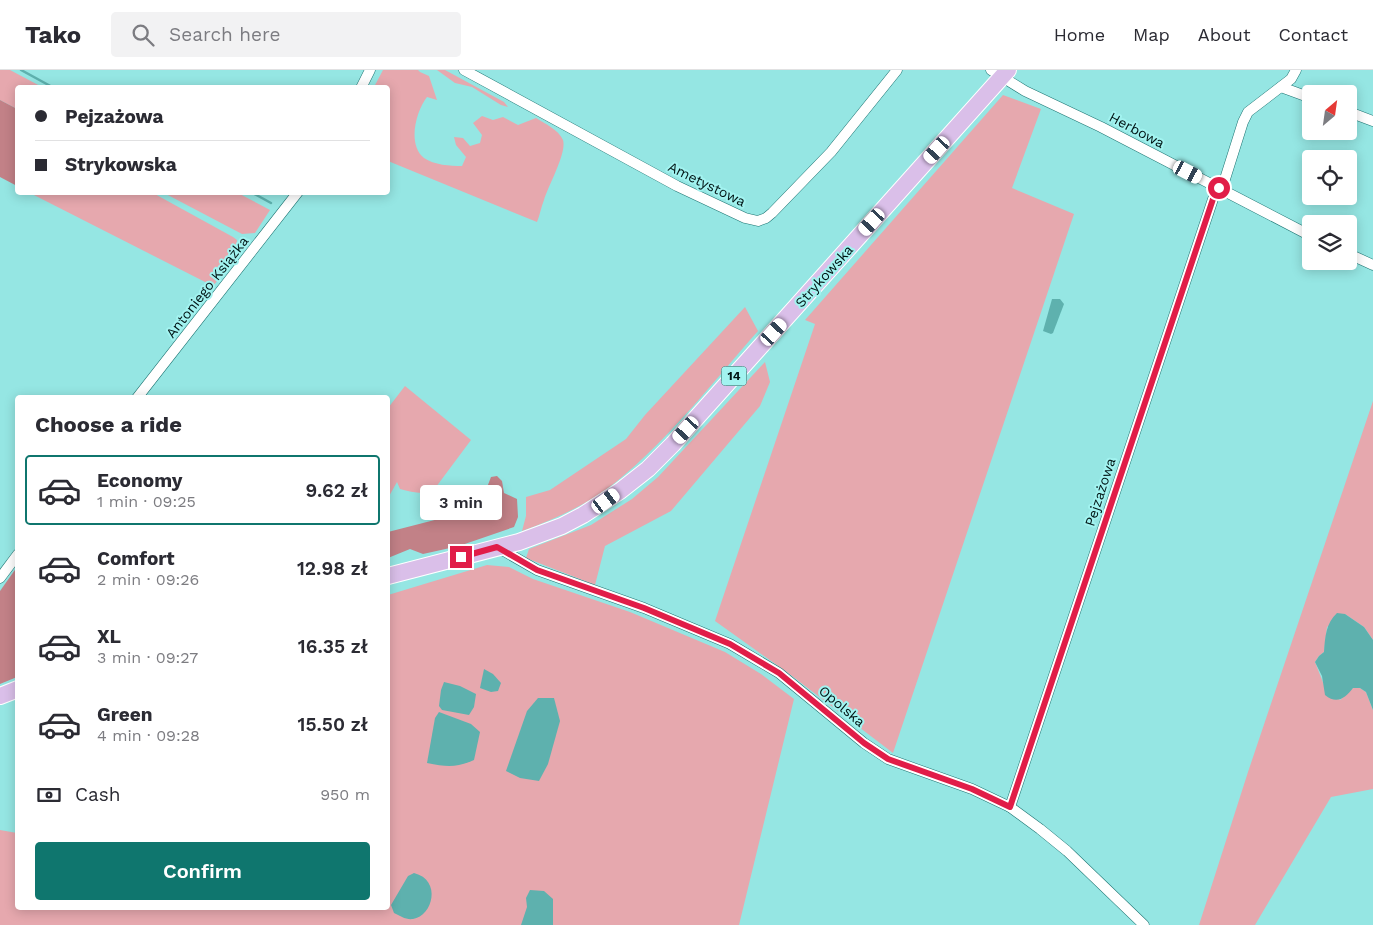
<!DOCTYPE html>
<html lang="en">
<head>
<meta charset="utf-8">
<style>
	:root { --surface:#fff; --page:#f2f2f3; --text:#2b2b33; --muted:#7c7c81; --line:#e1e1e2; --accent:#0f766e }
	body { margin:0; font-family:"Work Sans",sans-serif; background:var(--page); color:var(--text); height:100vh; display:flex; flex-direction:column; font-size:19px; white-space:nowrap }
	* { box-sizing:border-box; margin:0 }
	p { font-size:16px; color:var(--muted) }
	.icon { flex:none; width:28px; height:28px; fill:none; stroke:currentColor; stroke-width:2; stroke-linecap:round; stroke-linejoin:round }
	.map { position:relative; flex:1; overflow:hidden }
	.side { position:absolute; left:15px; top:325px; width:375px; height:515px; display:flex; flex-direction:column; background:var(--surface); border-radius:5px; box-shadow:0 2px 12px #0003 }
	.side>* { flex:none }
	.top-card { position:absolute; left:15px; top:15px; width:375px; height:110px; border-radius:5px; box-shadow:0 2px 12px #0003; display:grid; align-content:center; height:110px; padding:0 20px; background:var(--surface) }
	.needle { width:32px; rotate:29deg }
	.tools { position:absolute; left:1302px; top:15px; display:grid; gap:10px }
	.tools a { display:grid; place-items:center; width:55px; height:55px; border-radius:5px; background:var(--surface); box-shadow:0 2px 12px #0003; font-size:25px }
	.end { position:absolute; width:22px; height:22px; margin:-11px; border:6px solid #e11d48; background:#fff; box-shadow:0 0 0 2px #fff }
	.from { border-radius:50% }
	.bubble { position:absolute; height:35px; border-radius:5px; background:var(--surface); box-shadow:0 2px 12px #0003; font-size:16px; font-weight:600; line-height:35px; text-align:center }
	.car { position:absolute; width:15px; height:30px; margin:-15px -8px; border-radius:6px; box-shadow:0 0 4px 1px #0007; background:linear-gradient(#fff 24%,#345 0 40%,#fff 0 76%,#345 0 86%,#fff 0) }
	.top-card b { display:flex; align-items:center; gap:18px; height:48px; font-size:19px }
	.top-card b+b { border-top:1px solid var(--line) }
	.top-card i { width:12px; height:12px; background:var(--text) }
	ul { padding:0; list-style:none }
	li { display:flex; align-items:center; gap:15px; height:70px; margin:0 10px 8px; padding:0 10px; border:2px solid transparent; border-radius:5px }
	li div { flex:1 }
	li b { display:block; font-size:19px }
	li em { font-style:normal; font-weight:600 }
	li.active { border-color:var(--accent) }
	li>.icon { width:45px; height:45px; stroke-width:1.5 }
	h2 { padding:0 20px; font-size:22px; line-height:60px }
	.pay { display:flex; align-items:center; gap:12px; height:55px; padding:0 20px; font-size:19px }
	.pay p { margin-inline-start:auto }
	.action { display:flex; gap:10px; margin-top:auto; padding:10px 20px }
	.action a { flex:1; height:58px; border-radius:5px; background:var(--accent); color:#fff; font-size:20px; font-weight:600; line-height:58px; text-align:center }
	header { display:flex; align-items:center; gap:30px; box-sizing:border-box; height:70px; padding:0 25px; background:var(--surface); border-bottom:1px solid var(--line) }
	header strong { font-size:24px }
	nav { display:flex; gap:28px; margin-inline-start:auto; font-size:18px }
	.search { width:350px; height:45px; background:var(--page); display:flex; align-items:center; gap:12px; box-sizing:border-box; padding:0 18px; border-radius:5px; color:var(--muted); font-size:19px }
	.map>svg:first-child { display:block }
	.green { fill:#e6a8ae }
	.forest { fill:#c28187 }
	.water { fill:#5eb1ae }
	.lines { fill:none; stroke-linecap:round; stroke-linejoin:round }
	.stream { stroke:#5eb1ae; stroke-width:2.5 }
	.street-casing { stroke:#1d7573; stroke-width:11 }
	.primary-casing { stroke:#fff; stroke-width:18 }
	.street { stroke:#fff; stroke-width:10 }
	.primary { stroke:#dabfe9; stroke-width:16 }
	.route { stroke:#e11d48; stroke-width:6 }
	.labels { text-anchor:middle; stroke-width:4; stroke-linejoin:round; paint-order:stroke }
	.shield { fill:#a2f3f0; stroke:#315756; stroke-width:1 }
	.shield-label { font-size:12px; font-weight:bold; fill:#001414 }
	.street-label { font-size:14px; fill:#001414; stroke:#a2f3f0 }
</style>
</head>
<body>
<header>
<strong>Tako</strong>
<div class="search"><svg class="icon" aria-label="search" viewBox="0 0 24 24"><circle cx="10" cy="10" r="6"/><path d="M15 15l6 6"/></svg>Search here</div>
<nav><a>Home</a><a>Map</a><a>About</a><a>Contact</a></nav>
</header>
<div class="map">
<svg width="1373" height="855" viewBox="0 0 1373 855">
	<rect width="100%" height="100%" fill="#95e6e3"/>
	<g class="green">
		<polygon points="0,0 10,0 42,17 18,18 17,39 0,30"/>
		<path d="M383,0H418L420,2L429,6L437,30L427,27C416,41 407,75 424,88C434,95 450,96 462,96L466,87L456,75L454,67L463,68L470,76L480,73L482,65L473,53L482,46L493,50L503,47L518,55L536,48C544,53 559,60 563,70C567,83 548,116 544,130C541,137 540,145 537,152L388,91V18L374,17Z"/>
		<polygon points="437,0 445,0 504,32 508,37 501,35 472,17 455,13"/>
		<polygon points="1003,25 1041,39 1012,118 1074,144 893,683 788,603 715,551 815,254 805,250"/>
		<polygon points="30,123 153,123 233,167 237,170 236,188 213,216"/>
		<polygon points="164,123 238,123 270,140 255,163 242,164"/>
		<path d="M745,237L758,261C713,312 670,368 616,412C589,434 555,449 522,461L526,446V427L550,420L626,369L645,345Z"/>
		<polygon points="765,292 770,312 760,336 671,441 605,476 595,515 526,488 529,479 591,455 632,429 658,407"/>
		<path d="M405,316L471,370L433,421C422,425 412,422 400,419L397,412L388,428V338Z"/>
		<polygon points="1373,331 1373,570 1364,557 1345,544 1327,557 1324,582 1319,586 1315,592 1324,615 1340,630 1353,618 1360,618 1366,622 1373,640 1373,719 1331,727 1255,855 1199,855 1248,702"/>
		<polygon points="487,495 509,497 533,509 630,542 725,582 761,604 794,629 739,855 0,855 0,760 17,763 18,838 388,838 388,525"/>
	</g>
	<g class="forest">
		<polygon points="0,30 17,39 17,116 0,107"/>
		<polygon points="497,406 502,411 504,423 517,429 518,447 514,457 459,476 423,484 410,479 388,488 388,462 493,435 486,420 491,407"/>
		<polygon points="17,497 17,607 0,614 0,521"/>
	</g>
	<g class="water">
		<polygon points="1052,229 1060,229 1064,234 1053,263 1051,264 1043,261"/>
		<path d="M1337,543L1345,544L1364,557L1373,570V640L1366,622L1360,618H1353C1345,628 1337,635 1325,625L1322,606L1315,592L1319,586L1324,582C1325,567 1326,553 1337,543Z"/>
		<polygon points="484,599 493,604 501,613 498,621 491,622 480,618"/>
		<polygon points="444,612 460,616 476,624 474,637 469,645 442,640 439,636 441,620"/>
		<polygon points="538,628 554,628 560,651 548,694 539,711 520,708 506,701 527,641"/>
		<path d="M439,642L471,654L480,662L474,690C456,698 447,697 427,693L435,648Z"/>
		<path d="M414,803C442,810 433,846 413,849C406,850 400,846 394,843L391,835L408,806Z"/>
		<polygon points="530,820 544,821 553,829 553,855 521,855 527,837 526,828"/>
	</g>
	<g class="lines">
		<g class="stream">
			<polyline points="21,0 54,18"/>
			<polyline points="251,122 271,133"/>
		</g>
		<g class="street-casing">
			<g id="street">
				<polyline points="464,0 677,116 745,148 758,151 766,148 772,143 831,82 897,0"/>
				<polyline points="991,0 1025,21 1101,57 1311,166"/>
				<polyline points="1281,17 1311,28"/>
				<polyline points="361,18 370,0"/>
				<polyline points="1349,42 1373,51"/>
				<polyline points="1349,184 1373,195"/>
				<polyline points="137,328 298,122"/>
				<polyline points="497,477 537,500 644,538 730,574 779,603 864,673 888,689 972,719 1010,737 1040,759 1067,781 1144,855"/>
				<polyline points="0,508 18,484"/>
				<polyline points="1010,737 1213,129 1225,109 1243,52 1248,42 1291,9 1296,0"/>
			</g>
		</g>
		<g class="primary-casing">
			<g id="primary">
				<polyline points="388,506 519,472 562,456 583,445 620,421 648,399 673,374 1008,0"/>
				<polyline points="0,626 18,619"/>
			</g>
		</g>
		<use href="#street" class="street"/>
		<use href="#primary" class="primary"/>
	</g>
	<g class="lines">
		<polyline class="route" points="461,487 497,477 537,500 644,538 730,574 779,603 864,673 888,689 972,719 1010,737 1213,129 1219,118"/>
	</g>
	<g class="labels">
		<rect class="shield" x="721.5" y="296.5" width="25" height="19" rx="4"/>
		<g class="shield-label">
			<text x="734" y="310">14</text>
		</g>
		<g class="street-label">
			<text transform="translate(1137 60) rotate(28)" y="5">Herbowa</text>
			<text transform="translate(707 114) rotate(26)" y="5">Ametystowa</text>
			<text transform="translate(824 206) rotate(-48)" y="5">Strykowska</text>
			<text transform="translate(207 217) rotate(-52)" y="5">Antoniego Książka</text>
			<text transform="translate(1100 422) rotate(-72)" y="5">Pejzażowa</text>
			<text transform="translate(842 636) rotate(40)" y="5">Opolska</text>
		</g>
	</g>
</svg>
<div class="tools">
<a><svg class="needle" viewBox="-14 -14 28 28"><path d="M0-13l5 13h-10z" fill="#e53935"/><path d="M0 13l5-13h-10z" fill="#7c7c81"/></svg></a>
<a><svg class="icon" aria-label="locate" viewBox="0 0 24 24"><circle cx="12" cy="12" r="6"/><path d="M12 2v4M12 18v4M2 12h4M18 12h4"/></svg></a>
<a><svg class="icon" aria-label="layers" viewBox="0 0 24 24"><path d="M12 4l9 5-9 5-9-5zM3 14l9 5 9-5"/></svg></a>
</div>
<i class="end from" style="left:1219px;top:118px"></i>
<i class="end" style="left:461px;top:487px"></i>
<div class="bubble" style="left:420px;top:415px;width:82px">3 min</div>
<i class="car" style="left:937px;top:80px;rotate:222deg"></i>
<i class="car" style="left:1188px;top:102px;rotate:117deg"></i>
<i class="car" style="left:872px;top:152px;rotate:222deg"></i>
<i class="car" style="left:774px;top:262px;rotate:42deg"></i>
<i class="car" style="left:686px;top:360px;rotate:222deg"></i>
<i class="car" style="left:606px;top:431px;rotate:54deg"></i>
<div class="top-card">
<b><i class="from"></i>Pejzażowa</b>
<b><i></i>Strykowska</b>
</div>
<section class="side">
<h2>Choose a ride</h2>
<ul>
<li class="active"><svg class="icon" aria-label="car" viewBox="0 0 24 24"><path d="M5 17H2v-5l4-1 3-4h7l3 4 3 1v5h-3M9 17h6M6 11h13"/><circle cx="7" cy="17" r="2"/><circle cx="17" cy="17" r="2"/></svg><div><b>Economy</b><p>1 min · 09:25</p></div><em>9.62 zł</em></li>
<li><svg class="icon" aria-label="car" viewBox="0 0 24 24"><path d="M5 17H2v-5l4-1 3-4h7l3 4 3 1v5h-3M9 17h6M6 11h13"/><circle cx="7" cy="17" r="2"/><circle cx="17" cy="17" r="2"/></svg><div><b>Comfort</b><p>2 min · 09:26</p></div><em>12.98 zł</em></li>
<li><svg class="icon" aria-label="car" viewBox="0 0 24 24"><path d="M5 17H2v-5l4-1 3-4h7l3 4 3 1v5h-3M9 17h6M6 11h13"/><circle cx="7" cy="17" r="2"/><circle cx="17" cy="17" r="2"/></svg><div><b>XL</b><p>3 min · 09:27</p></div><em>16.35 zł</em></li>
<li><svg class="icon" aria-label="car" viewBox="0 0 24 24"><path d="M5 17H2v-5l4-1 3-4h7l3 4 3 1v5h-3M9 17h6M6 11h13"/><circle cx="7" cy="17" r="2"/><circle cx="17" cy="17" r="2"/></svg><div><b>Green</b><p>4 min · 09:28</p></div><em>15.50 zł</em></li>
</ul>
<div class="pay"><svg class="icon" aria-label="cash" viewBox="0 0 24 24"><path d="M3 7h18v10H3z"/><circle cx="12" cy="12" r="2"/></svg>Cash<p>950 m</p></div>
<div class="action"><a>Confirm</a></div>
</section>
</div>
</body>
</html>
